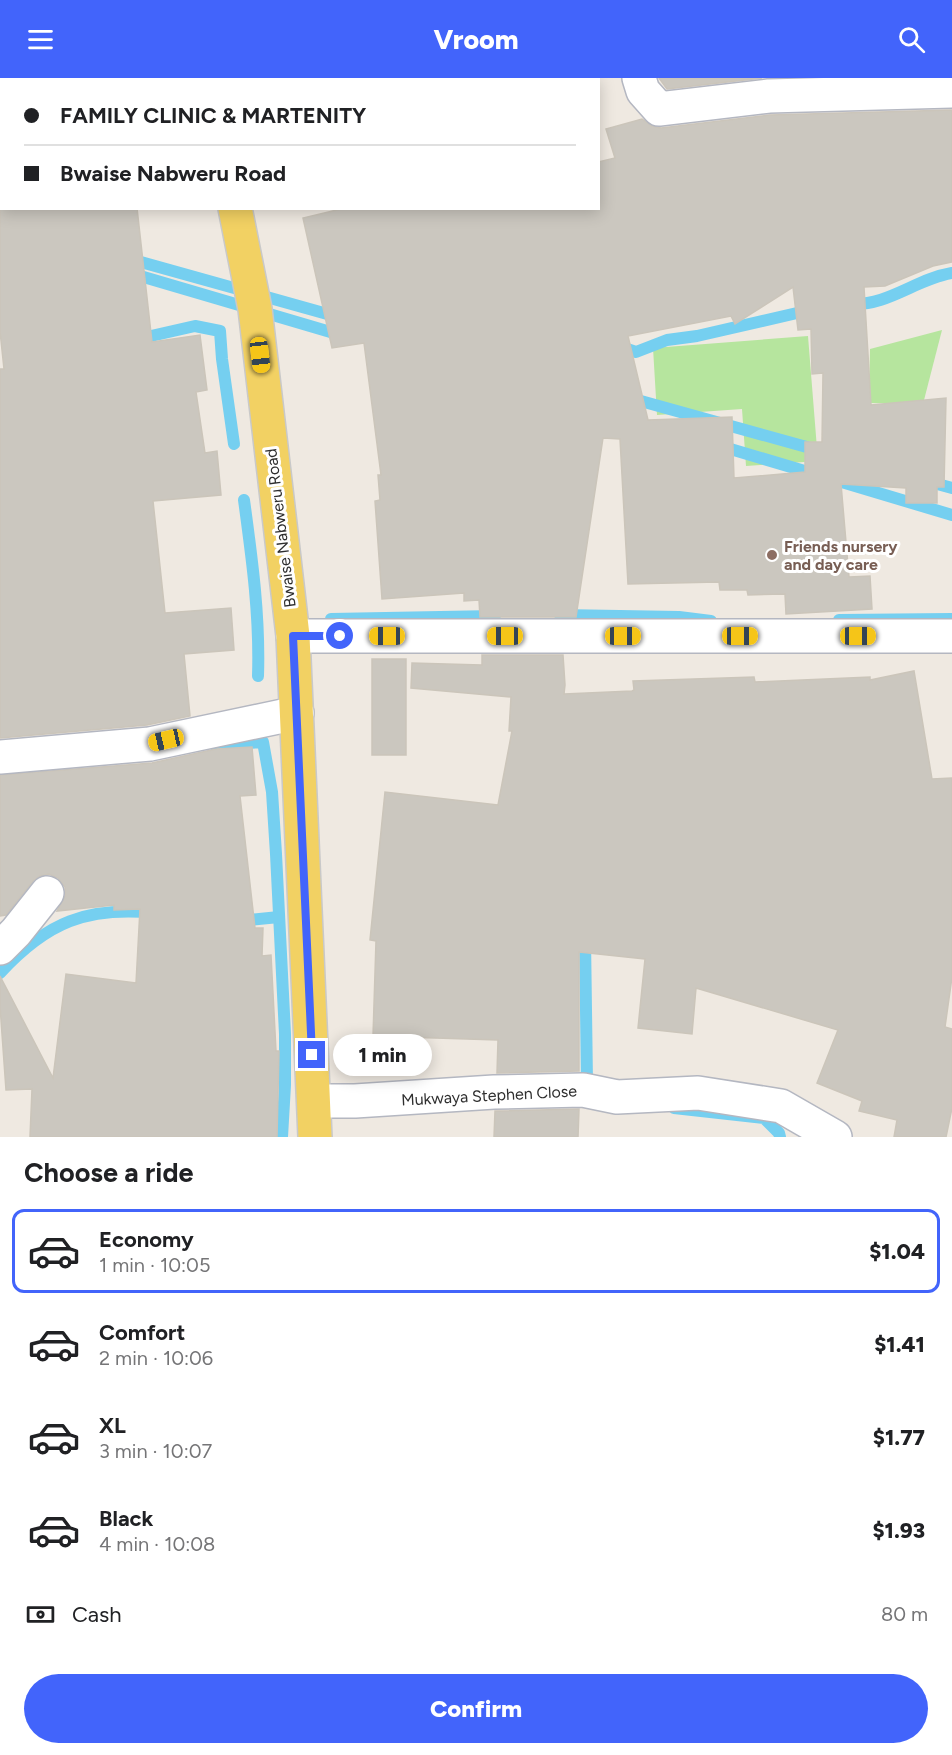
<!DOCTYPE html>
<html lang="en">
<head>
<meta charset="utf-8">
<style>
	:root { --surface:#fff; --page:#f6f6f6; --text:#202124; --muted:#757577; --line:#e0e0e0; --accent:#4264fb }
	body { margin:0; font-family:Figtree,sans-serif; background:var(--page); color:var(--text); height:100vh; display:flex; flex-direction:column; font-size:22px; white-space:nowrap }
	* { box-sizing:border-box; margin:0 }
	p { font-size:20px; color:var(--muted) }
	.icon { flex:none; width:33px; height:33px; fill:none; stroke:currentColor; stroke-width:2; stroke-linecap:round; stroke-linejoin:round }
	.map { position:relative; height:1059px; overflow:hidden }
	.side { display:flex; flex-direction:column; background:var(--surface); flex:1 }
	.side>* { flex:none }
	.banner { position:absolute; left:0px; top:0px; width:600px; height:132px; box-shadow:0 3px 15px #0003; display:grid; align-content:center; height:132px; padding:0 24px; background:var(--surface) }
	.end { position:absolute; width:27px; height:27px; margin:-14px; border:8px solid #4264fb; background:#fff; box-shadow:0 0 0 3px #fff }
	.from { border-radius:50% }
	.bubble { position:absolute; height:42px; border-radius:21px; background:var(--surface); box-shadow:0 3px 15px #0003; font-size:20px; font-weight:800; line-height:42px; text-align:center }
	.car { position:absolute; width:18px; height:36px; margin:-18px -9px; border-radius:8px; box-shadow:0 0 4px 2px #0007; background:linear-gradient(#f5c518 24%,#345 0 40%,#f5c518 0 76%,#345 0 86%,#f5c518 0) }
	.banner b { display:flex; align-items:center; gap:21px; height:57px; font-size:22px }
	.banner b+b { border-top:2px solid var(--line) }
	.banner i { width:15px; height:15px; background:var(--text) }
	ul { padding:0; list-style:none }
	li { display:flex; align-items:center; gap:18px; height:84px; margin:0 12px 9px; padding:0 12px; border:3px solid transparent; border-radius:12px }
	li div { flex:1 }
	li b { display:block; font-size:22px }
	li em { font-style:normal; font-weight:800 }
	li.selected { border-color:var(--accent) }
	li>.icon { width:54px; height:54px; stroke-width:1.5 }
	h2 { padding:0 24px; font-size:27px; line-height:72px }
	.pay { display:flex; align-items:center; gap:15px; height:66px; padding:0 24px; font-size:22px }
	.pay p { margin-inline-start:auto }
	.action { display:flex; gap:12px; margin-top:auto; padding:12px 24px }
	.action a { flex:1; height:69px; border-radius:36px; background:var(--accent); color:#fff; font-size:24px; font-weight:800; line-height:69px; text-align:center }
	header { display:flex; justify-content:space-between; align-items:center; height:78px; padding:0 24px; background:var(--accent); color:#fff; font-size:27px; font-weight:800 }
	.map>svg:first-child { display:block }
	.green { fill:#b6e59e }
	.lines { fill:none; stroke-linecap:round; stroke-linejoin:round }
	.stream { stroke:#75cff0; stroke-width:12 }
	.building { fill:#cbc7bf; stroke:#cbc5ba; stroke-width:1.5; fill-rule:evenodd }
	.minor-casing { stroke:#b4b7c1; stroke-width:36 }
	.major-casing { stroke:#c9c9c9; stroke-width:36 }
	.minor { stroke:#fff; stroke-width:33 }
	.major { stroke:#f2d163; stroke-width:33 }
	.route { stroke:#4264fb; stroke-width:8 }
	.education-dot { fill:#8d6e63; stroke:#fff; stroke-width:2 }
	.labels { text-anchor:middle; stroke-width:6; stroke-linejoin:round; paint-order:stroke }
	.street-label { font-size:16px; fill:#2e2e2e; stroke:#fff }
	.education-label { font-size:16px; font-weight:bold; fill:#785e54; stroke:#fff; text-anchor:start }
</style>
</head>
<body>
<header><svg class="icon" aria-label="menu" viewBox="0 0 24 24"><path d="M4 6h16M4 12h16M4 18h16"/></svg>Vroom<svg class="icon" aria-label="search" viewBox="0 0 24 24"><circle cx="10" cy="10" r="6"/><path d="M15 15l6 6"/></svg></header>
<div class="map">
<svg width="952" height="1059" viewBox="0 0 952 1059">
	<rect width="100%" height="100%" fill="#efe9e1"/>
	<g class="green">
		<polygon points="942,252 923,326 869,325 870,271"/>
		<polygon points="808,258 818,383 746,388 742,331 657,337 653,270"/>
	</g>
	<g class="lines">
		<g class="stream">
			<polyline points="165,0 165,2"/>
			<polyline points="130,181 338,239"/>
			<polyline points="130,195 344,258"/>
			<path d="M851,226C888,228 916,201 952,195"/>
			<polyline points="137,258 151,258 195,248 220,253 222,281 234,366"/>
			<polyline points="621,264 624,270 636,274 667,262 697,258 810,232"/>
			<polyline points="630,320 821,373"/>
			<polyline points="717,367 818,397"/>
			<polyline points="835,402 952,437"/>
			<polyline points="930,404 952,410"/>
			<path d="M244,422C252,481 260,538 258,598"/>
			<polyline points="560,537 679,539 711,543"/>
			<polyline points="331,541 495,538"/>
			<polyline points="839,542 952,541"/>
			<polyline points="215,667 263,664 272,714 276,776 285,956 285,1007 282,1059"/>
			<polyline points="238,843 279,839"/>
			<polyline points="585,860 587,1004 593,1006"/>
			<path d="M0,895C47,844 87,828 156,835"/>
			<polyline points="674,1030 764,1040 779,1055 780,1059"/>
		</g>
	</g>
	<g class="building">
		<polygon points="659,0 762,0 667,11"/>
		<path d="M952,32V184L933,188L885,208L864,209L871,327L946,320L944,409H937V425H906V410L841,406L849,499L870,498L872,531L786,536L785,516L748,517L747,512H720L719,504L628,506L620,361L603,360L576,539H480L479,522L464,523V515L382,521L375,423L380,422L378,397H381L364,265L332,270L303,140L345,130H598V84L615,80L606,51L642,41L652,48L661,50L770,37ZM793,209L798,252L811,251L812,296L823,295L822,364H805V394L734,400L732,339L648,342L628,258L731,238L735,246Z"/>
		<polygon points="0,130 137,130 152,264 200,257 207,312 196,314 205,375 217,373 221,417 153,423 165,535 231,530 234,572 184,576 190,638 147,647 0,660 0,291 4,291 0,253"/>
		<polygon points="482,577 563,577 565,607 564,616 632,613 634,612 633,603 754,599 755,604 870,599 870,602 914,593 932,701 952,700 952,899 945,949 952,951 952,1030 946,1059 894,1059 897,1042 859,1033 862,1023 817,1005 838,952 696,910 692,956 638,950 645,881 579,874 579,993 497,995 498,962 373,958 376,863 370,862 385,714 498,727 512,653 509,653 511,619 411,610 412,585 482,587"/>
		<rect x="372" y="581" width="34" height="96"/>
		<polygon points="252,669 256,717 240,718 255,850 263,850 262,878 271,877 276,973 279,973 277,1059 30,1059 32,1011 6,1012 0,928 0,898 53,1000 66,896 136,905 140,831 114,832 114,827 57,833 65,818 65,809 58,800 49,796 40,798 33,803 6,837 0,838 0,697 152,685 216,671"/>
		<polygon points="579,1031 578,1059 494,1059 495,1033"/>
	</g>
	<g class="lines">
		<g class="minor-casing">
			<g id="minor">
				<polyline points="639,0 643,13 659,31 769,18 952,13"/>
				<polyline points="293,558 952,558"/>
				<polyline points="0,679 150,666 297,635"/>
				<polyline points="0,870 16,854 47,815"/>
				<polyline points="314,1023 355,1023 494,1014 583,1012 617,1019 698,1015 781,1028 835,1059"/>
			</g>
		</g>
		<g class="major-casing">
			<g id="major">
				<polyline points="209,0 209,2"/>
				<polyline points="235,130 255,231 293,558 315,1059"/>
			</g>
		</g>
		<use href="#minor" class="minor"/>
		<use href="#major" class="major"/>
	</g>
	<g class="lines">
		<polyline class="route" points="312,977 293,558 340,558"/>
	</g>
	<circle class="education-dot" cx="772" cy="477" r="6"/>
	<g class="labels">
		<g class="street-label">
			<text transform="translate(280 450) rotate(-97)" y="6">Bwaise Nabweru Road</text>
			<text transform="translate(489 1017) rotate(-3)" y="6">Mukwaya Stephen Close</text>
		</g>
		<g class="education-label">
			<text x="784" y="474">Friends nursery<tspan x="784" dy="18">and day care</tspan></text>
		</g>
	</g>
</svg>
<i class="end from" style="left:340px;top:558px"></i>
<i class="end" style="left:312px;top:977px"></i>
<div class="bubble" style="left:333px;top:956px;width:99px">1 min</div>
<i class="car" style="left:260px;top:277px;rotate:173deg"></i>
<i class="car" style="left:387px;top:558px;rotate:270deg"></i>
<i class="car" style="left:505px;top:558px;rotate:270deg"></i>
<i class="car" style="left:623px;top:558px;rotate:90deg"></i>
<i class="car" style="left:740px;top:558px;rotate:90deg"></i>
<i class="car" style="left:858px;top:558px;rotate:90deg"></i>
<i class="car" style="left:166px;top:662px;rotate:257deg"></i>
<div class="banner">
<b><i class="from"></i>FAMILY CLINIC &amp; MARTENITY</b>
<b><i></i>Bwaise Nabweru Road</b>
</div>
</div>
<section class="side">
<h2>Choose a ride</h2>
<ul>
<li class="selected"><svg class="icon" aria-label="car" viewBox="0 0 24 24"><path d="M5 17H2v-5l4-1 3-4h7l3 4 3 1v5h-3M9 17h6M6 11h13"/><circle cx="7" cy="17" r="2"/><circle cx="17" cy="17" r="2"/></svg><div><b>Economy</b><p>1 min · 10:05</p></div><em>$1.04</em></li>
<li><svg class="icon" aria-label="car" viewBox="0 0 24 24"><path d="M5 17H2v-5l4-1 3-4h7l3 4 3 1v5h-3M9 17h6M6 11h13"/><circle cx="7" cy="17" r="2"/><circle cx="17" cy="17" r="2"/></svg><div><b>Comfort</b><p>2 min · 10:06</p></div><em>$1.41</em></li>
<li><svg class="icon" aria-label="car" viewBox="0 0 24 24"><path d="M5 17H2v-5l4-1 3-4h7l3 4 3 1v5h-3M9 17h6M6 11h13"/><circle cx="7" cy="17" r="2"/><circle cx="17" cy="17" r="2"/></svg><div><b>XL</b><p>3 min · 10:07</p></div><em>$1.77</em></li>
<li><svg class="icon" aria-label="car" viewBox="0 0 24 24"><path d="M5 17H2v-5l4-1 3-4h7l3 4 3 1v5h-3M9 17h6M6 11h13"/><circle cx="7" cy="17" r="2"/><circle cx="17" cy="17" r="2"/></svg><div><b>Black</b><p>4 min · 10:08</p></div><em>$1.93</em></li>
</ul>
<div class="pay"><svg class="icon" aria-label="cash" viewBox="0 0 24 24"><path d="M3 7h18v10H3z"/><circle cx="12" cy="12" r="2"/></svg>Cash<p>80 m</p></div>
<div class="action"><a>Confirm</a></div>
</section>
</body>
</html>
